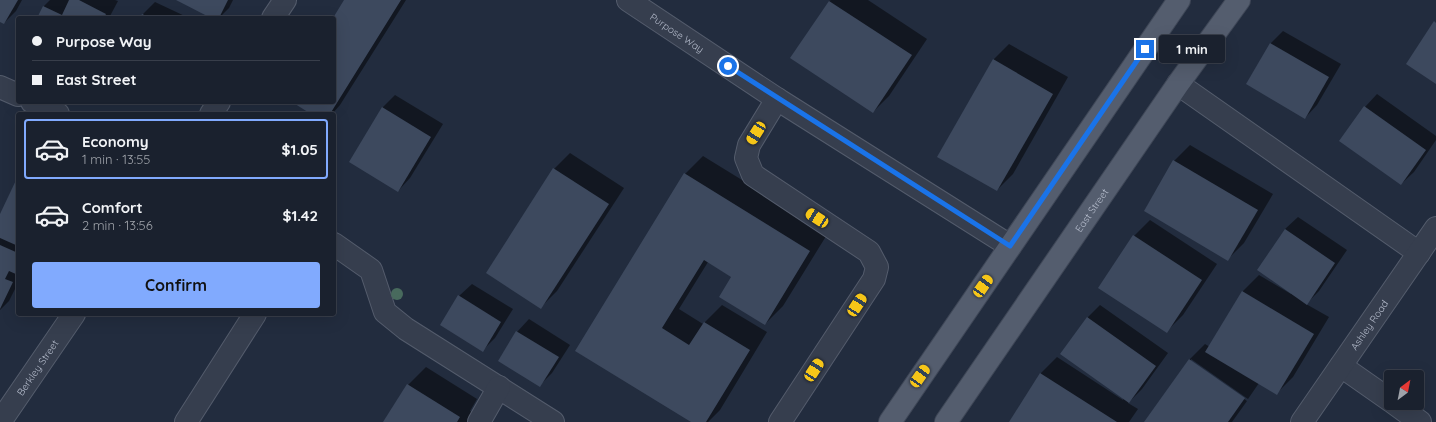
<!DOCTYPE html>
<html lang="en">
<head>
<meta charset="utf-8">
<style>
	:root { --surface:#1a212e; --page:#272e3a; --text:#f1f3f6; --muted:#9fa3aa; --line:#383e4a; --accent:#81aafe }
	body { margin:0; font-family:Quicksand,sans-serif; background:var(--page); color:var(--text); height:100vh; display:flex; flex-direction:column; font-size:15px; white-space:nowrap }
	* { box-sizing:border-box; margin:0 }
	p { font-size:13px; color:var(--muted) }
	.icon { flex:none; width:22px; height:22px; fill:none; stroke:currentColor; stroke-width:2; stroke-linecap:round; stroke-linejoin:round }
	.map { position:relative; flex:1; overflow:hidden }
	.panel { position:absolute; left:16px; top:112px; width:320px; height:204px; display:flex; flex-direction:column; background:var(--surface); border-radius:4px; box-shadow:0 4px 16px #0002,0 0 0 1px var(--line) }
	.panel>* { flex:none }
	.hud { position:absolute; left:16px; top:16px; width:320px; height:88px; border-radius:4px; box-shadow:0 4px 16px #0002,0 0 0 1px var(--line); display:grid; align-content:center; height:88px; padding:0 16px; background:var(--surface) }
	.needle { width:26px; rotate:32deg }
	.buttons { position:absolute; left:1384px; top:370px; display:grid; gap:8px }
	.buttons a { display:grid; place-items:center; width:40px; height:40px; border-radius:4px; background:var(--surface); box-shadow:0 4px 16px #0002,0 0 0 1px var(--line); font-size:20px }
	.end { position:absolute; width:18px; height:18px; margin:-9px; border:5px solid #1a73e8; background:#fff; box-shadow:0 0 0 2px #fff }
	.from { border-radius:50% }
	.bubble { position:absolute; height:28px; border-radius:4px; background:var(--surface); box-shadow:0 4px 16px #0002,0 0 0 1px var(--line); font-size:13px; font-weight:700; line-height:28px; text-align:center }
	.car { position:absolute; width:12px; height:24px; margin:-12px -6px; border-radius:5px; box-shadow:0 0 3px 1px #0007; background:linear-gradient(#f5c518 24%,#345 0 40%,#f5c518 0 76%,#345 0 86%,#f5c518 0) }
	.hud b { display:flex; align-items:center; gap:14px; height:38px; font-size:15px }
	.hud b+b { border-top:1px solid var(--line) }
	.hud i { width:10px; height:10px; background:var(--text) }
	ul { padding:7px 0 0; list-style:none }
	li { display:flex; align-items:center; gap:12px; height:60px; margin:0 8px 6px; padding:0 8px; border:2px solid transparent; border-radius:4px }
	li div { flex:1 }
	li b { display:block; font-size:15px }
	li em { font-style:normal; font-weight:700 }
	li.on { border-color:var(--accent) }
	li>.icon { width:36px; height:36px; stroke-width:1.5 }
	.action { display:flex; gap:8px; margin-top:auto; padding:8px 16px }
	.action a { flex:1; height:46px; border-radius:4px; background:var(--accent); color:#111; font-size:16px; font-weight:700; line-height:46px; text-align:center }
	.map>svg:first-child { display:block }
	.shadow { fill:#0007 }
	.building { fill:#3d495e }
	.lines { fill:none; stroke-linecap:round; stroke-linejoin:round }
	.minor-casing { stroke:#545c6c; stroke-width:24 }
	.major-casing { stroke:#3f4757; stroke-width:24 }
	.minor { stroke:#363e4e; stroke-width:22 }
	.major { stroke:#545d6e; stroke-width:22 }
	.tree { fill:#486a5d }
	.route { stroke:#1a73e8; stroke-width:5 }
	.labels { text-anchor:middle; stroke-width:3; stroke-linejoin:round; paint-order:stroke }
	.street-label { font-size:10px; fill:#b2b9c9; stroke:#1b2333 }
</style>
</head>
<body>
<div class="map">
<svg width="1436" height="422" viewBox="0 0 1436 422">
	<rect width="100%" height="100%" fill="#222c3e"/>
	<g class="shadow">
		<polygon points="0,0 22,0 16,11 4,23 0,21"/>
		<polygon points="50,0 115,0 118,1 109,18 38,18 44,6"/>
		<polygon points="178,0 233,0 229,8 219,18 213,18"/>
		<polygon points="346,0 406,0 340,105 332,114 313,114 293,102 334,102"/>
		<polygon points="831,0 868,0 927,39 889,96 873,112 829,1"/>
		<polygon points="155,2 189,18 141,18 143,14"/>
		<polygon points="1283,31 1341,64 1317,105 1305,118 1247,83 1271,43"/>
		<polygon points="1009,44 1068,77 1013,174 997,190 993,60"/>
		<polygon points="1377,94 1436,136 1436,140 1414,172 1401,184 1341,141 1365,107"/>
		<polygon points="395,95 443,124 410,178 398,191 382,108"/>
		<polygon points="1190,145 1273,194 1244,243 1228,259 1145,210 1174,161"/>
		<polygon points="570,153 624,188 557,291 541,307 554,169"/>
		<polygon points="703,156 828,233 783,306 765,324 732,277 708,262 679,309 703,324 722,305 767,332 720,410 708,422 693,422 576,351 685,174"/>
		<polygon points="18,178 18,283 9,301 0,310 0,216"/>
		<polygon points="1298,217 1347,250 1319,291 1306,304 1329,317 1293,377 1277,393 1259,383 1248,399 1191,359 1191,362 1247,401 1232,422 1145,422 1189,360 1205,344 1210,347 1243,291 1259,275 1291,294 1291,293 1285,229"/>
		<polygon points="1150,220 1217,264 1183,315 1167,331 1134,236"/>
		<polygon points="472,284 513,309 495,338 483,350 459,296"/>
		<polygon points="1100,305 1168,353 1142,389 1128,403 1138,409 1129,422 1010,422 1041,373 1057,357 1123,400 1124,398 1062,354 1088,317"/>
		<polygon points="529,319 570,345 552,373 540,385 499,360 517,332"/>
		<polygon points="426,367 477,399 470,411 487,422 384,422 408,385"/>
	</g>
	<g class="building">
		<polygon points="0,0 18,0 4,24 0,22"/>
		<polygon points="69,0 79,0 106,14 104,18 37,18 43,6 62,15"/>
		<polygon points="176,0 228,0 219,18 211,18"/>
		<polygon points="344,0 401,0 330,114 311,114 292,102 334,102 333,18"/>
		<polygon points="829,1 912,55 873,113 790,58"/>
		<polygon points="142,14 151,18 140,18"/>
		<polygon points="1434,21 1436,23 1436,84 1406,64"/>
		<polygon points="1270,43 1329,77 1305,119 1246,84"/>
		<polygon points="993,59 1053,94 997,191 937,157"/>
		<polygon points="1364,106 1426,150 1401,185 1339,141"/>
		<polygon points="382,107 431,137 398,192 349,162"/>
		<polygon points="1173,160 1258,210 1228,261 1144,211"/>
		<polygon points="553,168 609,204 541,309 486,273"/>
		<polygon points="684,173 810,251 765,325 719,297 731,277 704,260 662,328 689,345 704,322 750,350 706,422 691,422 575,351"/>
		<polygon points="18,176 18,246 0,238 0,214"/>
		<polygon points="1285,229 1335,263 1307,305 1257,270"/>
		<polygon points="1133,235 1202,280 1167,333 1098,288"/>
		<polygon points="0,245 18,253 18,275 9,271 5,279 13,282 0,309"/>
		<polygon points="1242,291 1314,334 1277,395 1205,352"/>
		<polygon points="458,295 501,322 483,352 440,325"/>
		<polygon points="1087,317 1156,366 1129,403 1060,354"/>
		<polygon points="516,331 559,357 540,387 498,361"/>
		<polygon points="1189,359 1245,398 1228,422 1144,422"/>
		<polygon points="1040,373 1117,422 1009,422"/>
		<polygon points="407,384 460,417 457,422 383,422"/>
	</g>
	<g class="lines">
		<g class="minor-casing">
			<g id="minor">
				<path id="s1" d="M628,0L777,99L1010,246"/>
				<polyline points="273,18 285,0"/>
				<polyline points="1178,84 1419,253"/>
				<polyline points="0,87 18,95"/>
				<polyline points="777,99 749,145 746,158 753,175 869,252 877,267 874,279 780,422"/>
				<polyline points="32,102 58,114"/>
				<polyline points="211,114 219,102"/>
				<polyline points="334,244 371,270 385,312 406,329 553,422"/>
				<polyline points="1341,366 1391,401"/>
				<polyline points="1394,403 1420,422"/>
				<path id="s2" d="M0,422L74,314"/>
				<polyline points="186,422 255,314"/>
				<polyline points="479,422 499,387"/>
				<path id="s3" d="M1302,422L1436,228"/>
			</g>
		</g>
		<g class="major-casing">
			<g id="major">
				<polyline points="890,422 1179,0"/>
				<path id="s4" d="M946,422L1178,84L1239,0"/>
			</g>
		</g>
		<use href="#minor" class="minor"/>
		<use href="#major" class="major"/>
	</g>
	<circle class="tree" cx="397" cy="294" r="6"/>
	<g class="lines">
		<polyline class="route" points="728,66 1010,246 1145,49"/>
	</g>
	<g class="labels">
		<g class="street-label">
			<text dy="4" stroke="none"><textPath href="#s1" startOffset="59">Purpose Way</textPath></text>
			<text dy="4" stroke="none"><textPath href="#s4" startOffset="257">East Street</textPath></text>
			<text dy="4" stroke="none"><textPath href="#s3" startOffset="118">Ashley Road</textPath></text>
			<text dy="4" stroke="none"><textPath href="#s2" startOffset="66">Berkley Street</textPath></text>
		</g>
	</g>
</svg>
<div class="buttons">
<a><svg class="needle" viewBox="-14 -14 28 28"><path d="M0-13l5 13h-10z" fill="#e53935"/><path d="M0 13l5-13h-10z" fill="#9fa3aa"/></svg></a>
</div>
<i class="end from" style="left:728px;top:66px"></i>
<i class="end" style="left:1145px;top:49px"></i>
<div class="bubble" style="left:1159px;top:35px;width:66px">1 min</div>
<i class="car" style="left:756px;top:133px;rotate:212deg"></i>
<i class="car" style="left:817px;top:218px;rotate:303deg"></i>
<i class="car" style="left:983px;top:286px;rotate:35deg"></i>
<i class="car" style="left:857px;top:305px;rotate:33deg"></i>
<i class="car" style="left:814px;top:370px;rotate:33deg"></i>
<i class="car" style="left:920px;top:376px;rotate:35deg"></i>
<div class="hud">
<b><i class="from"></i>Purpose Way</b>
<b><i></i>East Street</b>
</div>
<section class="panel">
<ul>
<li class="on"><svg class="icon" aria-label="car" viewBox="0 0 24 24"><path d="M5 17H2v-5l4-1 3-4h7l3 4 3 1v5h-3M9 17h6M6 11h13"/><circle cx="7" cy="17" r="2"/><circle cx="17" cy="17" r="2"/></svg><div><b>Economy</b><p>1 min · 13:55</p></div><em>$1.05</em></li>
<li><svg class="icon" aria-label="car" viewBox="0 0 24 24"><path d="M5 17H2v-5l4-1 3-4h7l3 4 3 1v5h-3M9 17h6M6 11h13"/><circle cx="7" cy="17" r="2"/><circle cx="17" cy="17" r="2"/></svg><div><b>Comfort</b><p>2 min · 13:56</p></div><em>$1.42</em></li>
</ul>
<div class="action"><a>Confirm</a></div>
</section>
</div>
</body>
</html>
